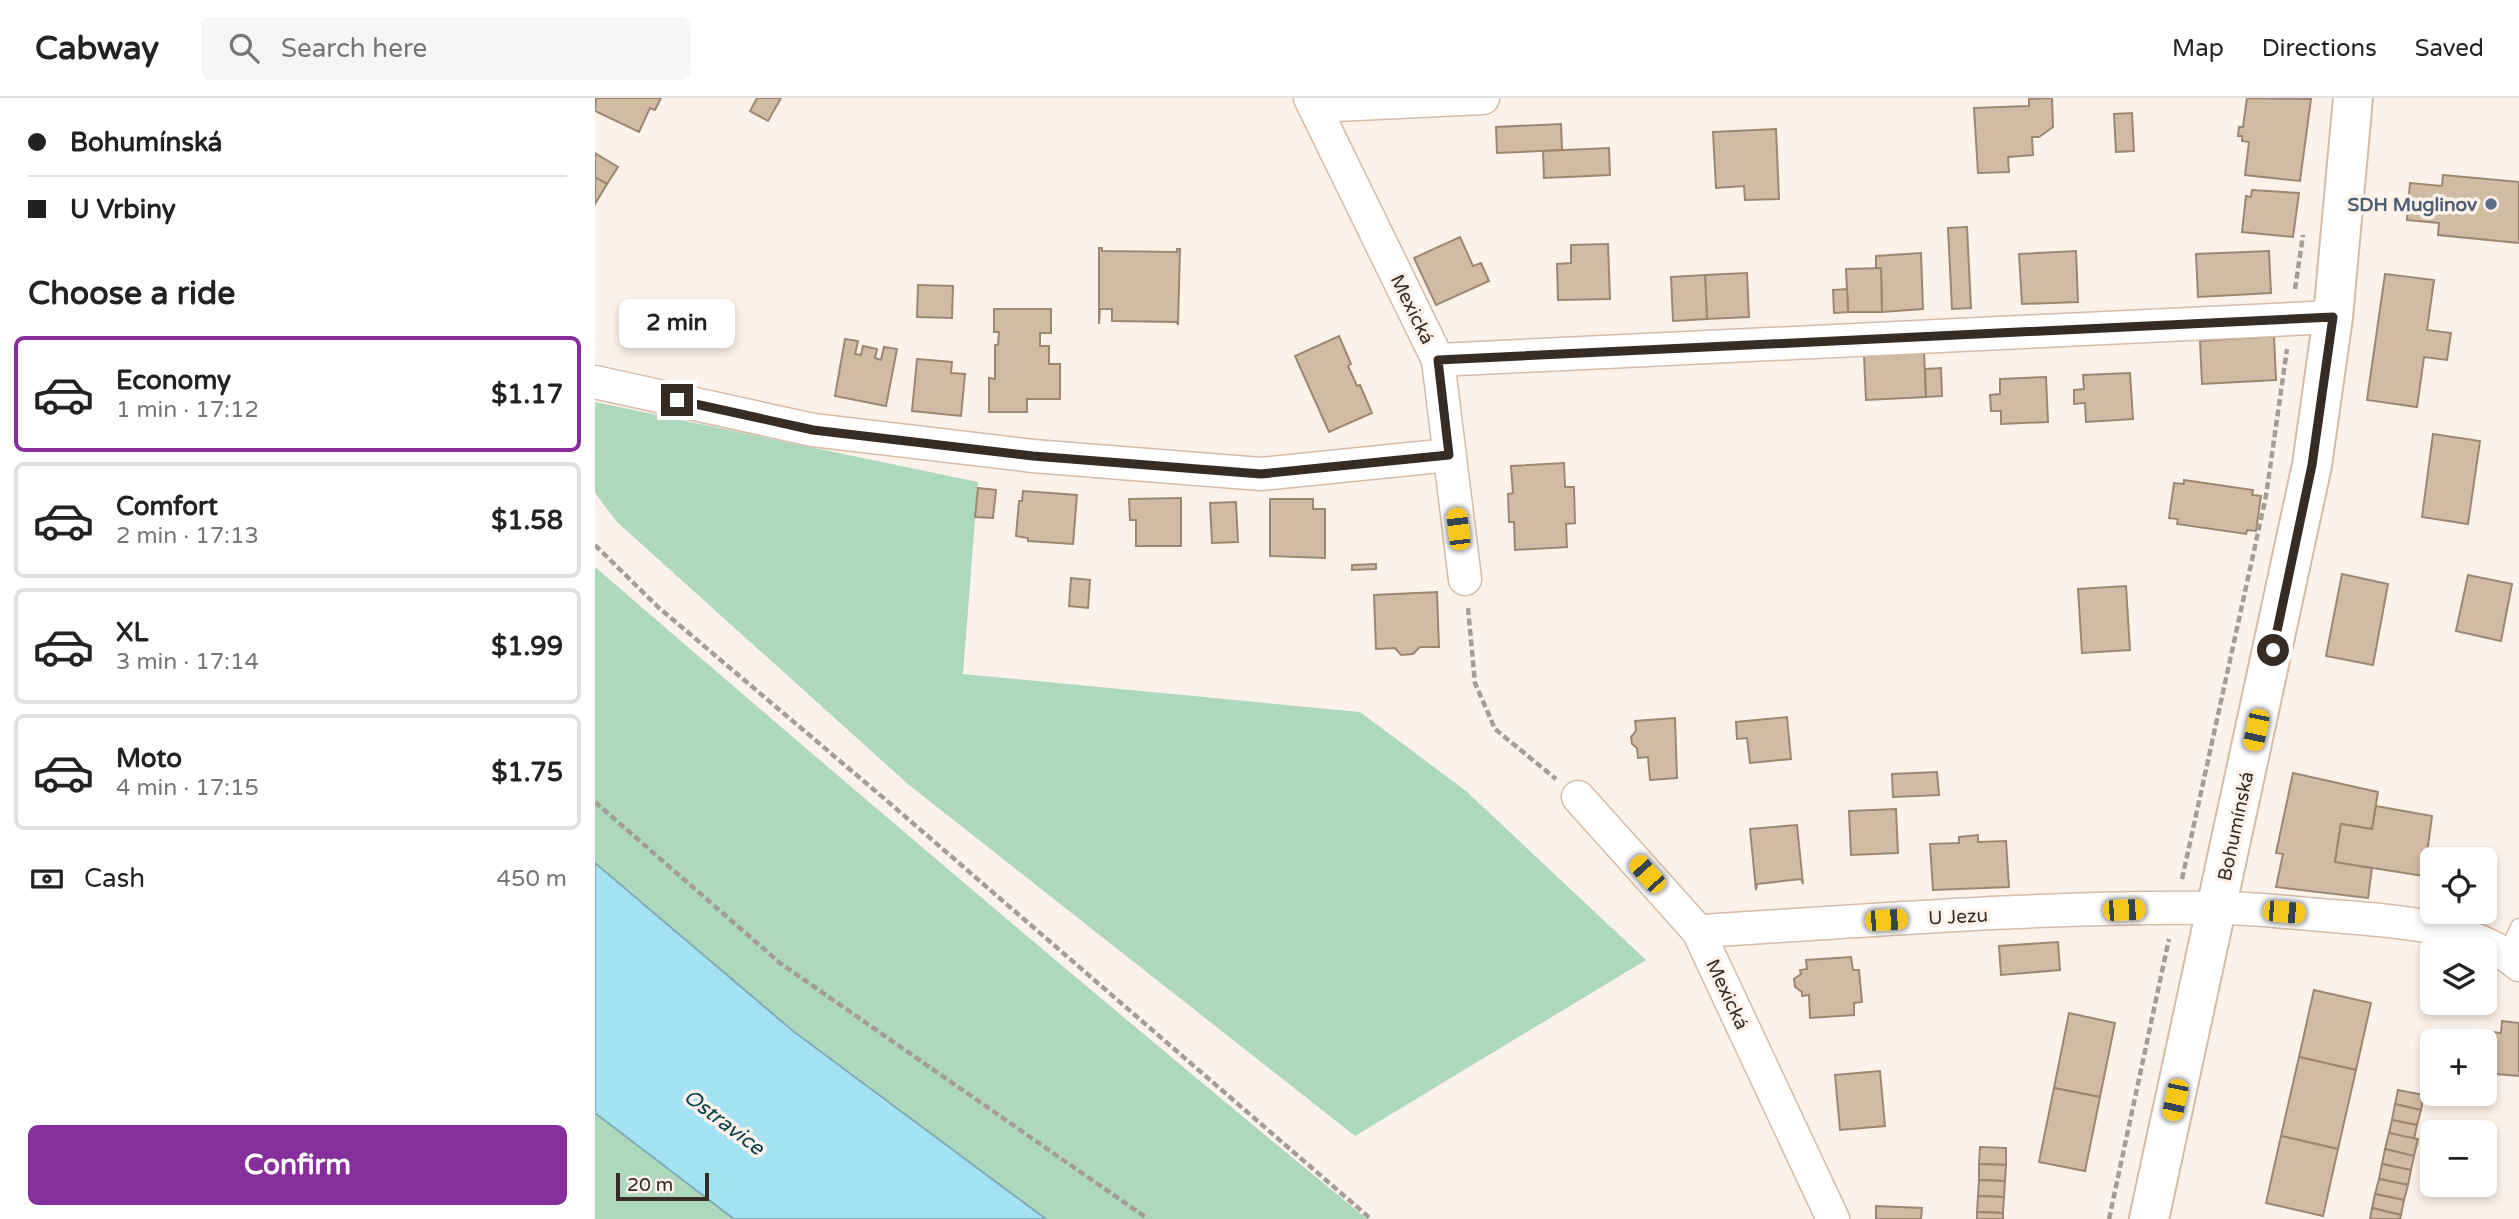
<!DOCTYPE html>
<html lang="en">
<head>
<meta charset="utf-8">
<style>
	:root { --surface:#fff; --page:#f6f6f6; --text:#222; --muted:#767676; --line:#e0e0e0; --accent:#862e9c }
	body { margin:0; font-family:"Varela Round",sans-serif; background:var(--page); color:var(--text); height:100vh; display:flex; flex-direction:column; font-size:26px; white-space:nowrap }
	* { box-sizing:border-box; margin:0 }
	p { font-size:23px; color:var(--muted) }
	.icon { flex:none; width:38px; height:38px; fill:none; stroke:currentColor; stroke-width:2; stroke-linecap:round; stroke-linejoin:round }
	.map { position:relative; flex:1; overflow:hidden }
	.drawer { display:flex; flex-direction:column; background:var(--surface); width:595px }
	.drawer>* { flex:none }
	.banner { display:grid; align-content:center; height:154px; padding:0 28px; background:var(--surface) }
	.fabs { position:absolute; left:1825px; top:749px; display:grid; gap:14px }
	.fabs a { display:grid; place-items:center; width:77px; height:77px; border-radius:10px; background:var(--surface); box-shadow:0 4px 10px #0003; font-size:35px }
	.scale { position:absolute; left:21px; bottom:18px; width:93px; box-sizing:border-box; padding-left:7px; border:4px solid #362c24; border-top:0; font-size:19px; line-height:24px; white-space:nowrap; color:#362c24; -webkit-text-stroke:5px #fdf2e9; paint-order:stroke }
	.end { position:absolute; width:32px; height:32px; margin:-16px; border:9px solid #362c24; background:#fff; box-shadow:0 0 0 4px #fff }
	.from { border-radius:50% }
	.bubble { position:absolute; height:49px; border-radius:10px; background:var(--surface); box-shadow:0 4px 10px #0003; font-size:23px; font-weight:700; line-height:49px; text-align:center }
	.car { position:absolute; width:21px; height:42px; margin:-21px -10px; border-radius:9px; box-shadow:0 0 5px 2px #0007; background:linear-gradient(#f5c518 24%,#345 0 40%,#f5c518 0 76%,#345 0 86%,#f5c518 0) }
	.banner b { display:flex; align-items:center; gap:24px; height:66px; font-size:26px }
	.banner b+b { border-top:2px solid var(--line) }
	.banner i { width:18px; height:18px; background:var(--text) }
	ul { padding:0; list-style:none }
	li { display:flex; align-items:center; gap:21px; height:116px; margin:0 14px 10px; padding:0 14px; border:4px solid var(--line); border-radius:10px }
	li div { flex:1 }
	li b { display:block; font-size:26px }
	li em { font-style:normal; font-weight:700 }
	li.selected { border-color:var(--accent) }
	li>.icon { width:63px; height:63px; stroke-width:1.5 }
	h2 { padding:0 28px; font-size:32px; line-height:84px }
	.pay { display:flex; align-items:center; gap:18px; height:77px; padding:0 28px; font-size:26px }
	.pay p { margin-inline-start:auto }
	.action { display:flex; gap:14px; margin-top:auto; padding:14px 28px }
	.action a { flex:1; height:80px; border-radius:10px; background:var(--accent); color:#fff; font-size:28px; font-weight:700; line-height:80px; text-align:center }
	header { display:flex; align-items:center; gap:42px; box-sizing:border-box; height:98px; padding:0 35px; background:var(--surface); border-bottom:2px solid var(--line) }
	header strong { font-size:33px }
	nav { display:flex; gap:38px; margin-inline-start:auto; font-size:24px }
	.search { width:490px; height:63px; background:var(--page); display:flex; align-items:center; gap:18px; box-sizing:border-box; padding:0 24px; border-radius:10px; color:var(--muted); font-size:26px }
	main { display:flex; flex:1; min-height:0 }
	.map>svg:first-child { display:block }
	.green { fill:#add8bc }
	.water { fill:#a2e2f3; stroke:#82abb5; stroke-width:2 }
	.building { fill:#d1bba3; stroke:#9d8771; stroke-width:2 }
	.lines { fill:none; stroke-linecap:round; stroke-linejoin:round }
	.service-casing { stroke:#d5bba6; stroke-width:19 }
	.minor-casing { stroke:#d5bba6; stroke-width:35 }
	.secondary-casing { stroke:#d5bba6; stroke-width:42 }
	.path { stroke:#a69c93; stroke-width:4.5; stroke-dasharray:7 3.5; stroke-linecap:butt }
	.service { stroke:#fff; stroke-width:16 }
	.minor { stroke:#fff; stroke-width:32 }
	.secondary { stroke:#fff; stroke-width:38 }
	.route { stroke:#362c24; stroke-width:9 }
	.service-dot { fill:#5c6f8a; stroke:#fdf2e9; stroke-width:2.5 }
	.labels { text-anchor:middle; stroke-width:7; stroke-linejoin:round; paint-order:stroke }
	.service-label { font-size:19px; font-weight:bold; fill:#4e5e75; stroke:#fdf2e9; text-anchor:end }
	.street-label { font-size:19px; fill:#362c24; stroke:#fdf2e9 }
	.water-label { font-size:21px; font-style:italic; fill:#04404d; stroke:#fdf2e9 }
</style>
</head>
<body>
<header>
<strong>Cabway</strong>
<div class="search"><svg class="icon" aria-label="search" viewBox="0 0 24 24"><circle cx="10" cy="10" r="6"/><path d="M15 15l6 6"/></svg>Search here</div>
<nav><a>Map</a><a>Directions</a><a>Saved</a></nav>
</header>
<main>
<section class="drawer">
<div class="banner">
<b><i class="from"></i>Bohumínská</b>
<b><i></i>U Vrbiny</b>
</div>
<h2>Choose a ride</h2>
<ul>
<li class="selected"><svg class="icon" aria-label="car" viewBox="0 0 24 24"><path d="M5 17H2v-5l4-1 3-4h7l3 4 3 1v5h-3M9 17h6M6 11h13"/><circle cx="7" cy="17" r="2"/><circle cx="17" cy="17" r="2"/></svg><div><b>Economy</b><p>1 min · 17:12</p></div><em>$1.17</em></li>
<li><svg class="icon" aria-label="car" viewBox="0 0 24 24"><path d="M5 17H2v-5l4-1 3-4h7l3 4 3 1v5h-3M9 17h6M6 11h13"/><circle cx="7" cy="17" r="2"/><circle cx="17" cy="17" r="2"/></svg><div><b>Comfort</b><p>2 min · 17:13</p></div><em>$1.58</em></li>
<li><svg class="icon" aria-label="car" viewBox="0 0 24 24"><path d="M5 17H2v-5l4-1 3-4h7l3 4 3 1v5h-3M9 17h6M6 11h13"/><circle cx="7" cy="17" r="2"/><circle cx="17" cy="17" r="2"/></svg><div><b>XL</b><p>3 min · 17:14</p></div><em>$1.99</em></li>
<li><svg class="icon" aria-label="car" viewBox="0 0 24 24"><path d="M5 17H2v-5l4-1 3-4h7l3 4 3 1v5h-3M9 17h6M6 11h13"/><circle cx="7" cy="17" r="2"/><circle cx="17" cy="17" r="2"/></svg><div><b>Moto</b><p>4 min · 17:15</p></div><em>$1.75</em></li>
</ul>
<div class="pay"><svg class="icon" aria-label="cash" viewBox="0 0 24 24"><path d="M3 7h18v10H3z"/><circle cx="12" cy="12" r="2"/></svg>Cash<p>450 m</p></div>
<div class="action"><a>Confirm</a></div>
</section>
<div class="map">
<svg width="1924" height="1121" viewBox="0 0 1924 1121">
	<rect width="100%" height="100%" fill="#fdf2e9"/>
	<g class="green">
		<polygon points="0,304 383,384 368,576 765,614 871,693 1051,862 760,1038 314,687 22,424 0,395"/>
		<path d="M0,469C255,689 511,907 772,1121H451L198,933L0,765Z"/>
		<polygon points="0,1015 8,1021 139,1121 0,1121"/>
	</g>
	<polygon class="water" points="0,765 198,933 451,1121 139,1121 0,1015"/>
	<g class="building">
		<polygon points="1,0 66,0 60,12 55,10 44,34 0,13"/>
		<polygon points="162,0 186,0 173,23 155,13"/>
		<polygon points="1457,0 1458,29 1444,39 1437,39 1438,57 1413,59 1414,74 1383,75 1379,10 1434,8 1434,1"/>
		<polygon points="1652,0 1716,1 1705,83 1650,77 1654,44 1647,43 1647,38 1643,38 1644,29 1648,29"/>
		<polygon points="1537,15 1539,53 1521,54 1519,16"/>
		<polygon points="966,26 967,52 902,55 901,29"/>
		<polygon points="1181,31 1184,101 1150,102 1149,88 1121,90 1118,34"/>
		<polygon points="1014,50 1015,77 949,80 948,53"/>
		<polygon points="0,55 23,69 12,86 0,79"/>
		<polygon points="1848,77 1924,84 1924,145 1843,137 1844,125 1812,122 1815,85 1847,88"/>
		<polygon points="0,79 12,86 0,106"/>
		<polygon points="1657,92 1704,95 1698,139 1647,134 1651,98 1656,99"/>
		<polygon points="1372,129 1376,210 1357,211 1353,130"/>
		<polygon points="865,139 878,168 886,165 894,183 841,207 819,160"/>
		<polygon points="1013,146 1015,201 963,202 962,166 976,165 976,147"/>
		<polygon points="504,150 507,150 507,153 582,154 582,151 585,151 583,227 582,224 517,223 517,211 505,211 504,226"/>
		<polygon points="1481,153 1483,204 1427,206 1424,156"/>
		<polygon points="1674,153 1676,195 1603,199 1601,156"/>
		<polygon points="1326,155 1328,211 1287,214 1286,170 1281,170 1281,158"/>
		<polygon points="1286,170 1287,214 1253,214 1251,171"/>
		<polygon points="1152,175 1154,219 1112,221 1110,177"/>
		<polygon points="1790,176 1839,182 1832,232 1856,235 1852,262 1829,259 1822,309 1772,302"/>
		<polygon points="1110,177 1112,221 1078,223 1076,179"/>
		<polygon points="323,187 358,188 357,220 322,219"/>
		<polygon points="1252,191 1253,214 1239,215 1238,192"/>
		<polygon points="399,211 456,211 456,235 445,235 445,248 454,248 454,266 465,266 465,301 432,301 432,314 394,314 394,280 400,281 400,247 403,247 404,234 399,234"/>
		<polygon points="744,238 756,266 753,268 762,288 765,287 777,315 734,334 700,258"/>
		<polygon points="1679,238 1681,282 1607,286 1605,243"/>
		<polygon points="250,241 263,243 260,256 266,257 268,248 282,251 280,260 286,262 289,249 302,251 291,308 240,298"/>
		<polygon points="1329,254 1331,299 1271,302 1269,257"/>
		<polygon points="322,261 357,264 356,275 370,276 366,318 317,313"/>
		<polygon points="1346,270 1347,298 1331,299 1330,271"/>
		<polygon points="1535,275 1538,321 1491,324 1490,305 1479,306 1479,292 1489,291 1488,277"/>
		<polygon points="1451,279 1453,324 1406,326 1406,313 1396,313 1395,297 1405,296 1405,281"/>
		<polygon points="1838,336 1885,343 1873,426 1827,419"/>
		<polygon points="969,365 970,389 979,389 980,425 971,426 972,449 920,452 919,424 914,424 913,396 918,395 916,368"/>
		<polygon points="1589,382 1658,392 1657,397 1666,398 1661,433 1652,432 1651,436 1582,426 1583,421 1574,420 1579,385 1589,386"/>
		<polygon points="383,390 401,392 398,420 380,419"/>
		<polygon points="428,393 482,397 478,446 433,443 433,440 421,438 424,403 427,403"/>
		<polygon points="586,400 586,448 541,448 541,422 535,422 534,401"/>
		<polygon points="675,401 718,401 718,411 730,411 730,460 675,458"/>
		<polygon points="641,404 643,444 617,445 615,405"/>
		<polygon points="781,466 781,471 757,472 757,467"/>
		<polygon points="1747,476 1793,486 1778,567 1731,558"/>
		<polygon points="1873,477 1917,486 1906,543 1861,533"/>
		<polygon points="476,480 495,482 493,510 474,508"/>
		<polygon points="1531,488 1535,552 1487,555 1483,491"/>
		<polygon points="842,494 844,549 825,549 818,556 806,557 800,550 781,551 779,497"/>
		<polygon points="1192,619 1196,661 1155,665 1152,640 1142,641 1141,624"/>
		<polygon points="1080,620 1082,680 1055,682 1053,659 1043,660 1042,650 1037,646 1036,639 1041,633 1040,623"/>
		<polygon points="1342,674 1344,697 1298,699 1297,676"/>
		<polygon points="1698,675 1783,694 1777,731 1746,726 1740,764 1777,770 1773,800 1681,789 1688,756 1681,755"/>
		<polygon points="1781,708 1837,718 1829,778 1740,764 1746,726 1777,731"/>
		<polygon points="1301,711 1303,755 1256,757 1254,713"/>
		<polygon points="1202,727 1208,786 1206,781 1162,786 1161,792 1155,731"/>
		<polygon points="1383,737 1383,744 1411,743 1414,789 1338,792 1335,746 1364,745 1364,739"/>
		<polygon points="1463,844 1465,872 1406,877 1404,848"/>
		<polygon points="1256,859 1258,872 1264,872 1267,904 1259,905 1259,917 1215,920 1214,897 1207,898 1207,894 1200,889 1199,881 1206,876 1205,872 1212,871 1211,862"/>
		<polygon points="1719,892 1776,905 1761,972 1704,959"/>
		<polygon points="1474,915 1520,925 1505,999 1459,990"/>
		<polygon points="1907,923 1924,925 1924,978 1890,975 1888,933 1906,935"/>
		<polygon points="1704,959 1761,972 1743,1051 1686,1038"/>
		<polygon points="1285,973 1290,1028 1245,1032 1240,977"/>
		<polygon points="1459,990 1505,999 1490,1073 1444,1064"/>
		<polygon points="1803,992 1829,997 1826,1012 1800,1006"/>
		<polygon points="1800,1006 1826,1012 1822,1027 1797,1022"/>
		<polygon points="1797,1022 1822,1027 1819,1041 1794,1035"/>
		<polygon points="1794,1035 1823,1041 1819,1058 1790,1051"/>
		<polygon points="1686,1038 1743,1051 1728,1118 1671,1105"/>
		<polygon points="1385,1049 1411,1050 1411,1067 1384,1066"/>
		<polygon points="1790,1051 1819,1058 1816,1072 1787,1066"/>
		<polygon points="1384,1066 1411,1067 1410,1083 1384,1082"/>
		<polygon points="1787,1066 1816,1072 1813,1087 1784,1081"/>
		<polygon points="1784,1081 1813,1087 1809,1102 1780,1096"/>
		<polygon points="1384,1082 1410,1083 1409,1099 1383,1098"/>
		<polygon points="1780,1096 1809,1102 1806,1117 1777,1110"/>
		<polygon points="1383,1098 1409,1099 1408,1115 1382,1114"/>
		<polygon points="1281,1108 1327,1110 1326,1121 1281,1121"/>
		<polygon points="1777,1110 1806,1117 1805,1121 1775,1121"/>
		<polygon points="1382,1114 1408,1115 1408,1121 1382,1121"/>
	</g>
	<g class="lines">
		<g class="service-casing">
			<polyline id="service" points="1912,857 1924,829"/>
		</g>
		<g class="minor-casing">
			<g id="minor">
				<polyline points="715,0 843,262 870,481"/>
				<polyline points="719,8 888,0"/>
				<polyline points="843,262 1738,219"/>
				<polyline points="0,284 218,332 438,358 666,376 854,357"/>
				<polyline points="983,699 1103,833 1238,1121"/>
				<path d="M1103,833C1275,823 1449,808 1621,810C1660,810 1699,815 1738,818C1796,823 1878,826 1924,867"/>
			</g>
		</g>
		<g class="secondary-casing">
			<polyline id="secondary" points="1554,1121 1717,367 1738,219 1758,0"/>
		</g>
		<g class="path">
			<polyline points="1700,191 1708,137"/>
			<polyline points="0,447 63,509 291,702 776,1121"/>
			<polyline points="873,510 880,585 900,631 961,681"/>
			<polyline points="0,704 185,865 553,1121"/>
			<polyline points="1587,781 1671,398 1692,251"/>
			<polyline points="1514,1121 1574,841"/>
		</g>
		<use href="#service" class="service"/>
		<use href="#minor" class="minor"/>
		<use href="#secondary" class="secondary"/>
	</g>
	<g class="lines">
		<polyline class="route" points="82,302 218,332 438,358 666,376 854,357 843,262 1738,219 1717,367 1678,552"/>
	</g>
	<circle class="service-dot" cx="1896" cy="106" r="7"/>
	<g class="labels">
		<g class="service-label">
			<text x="1882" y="113">SDH Muglinov</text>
		</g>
		<g class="street-label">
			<text transform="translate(818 211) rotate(64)" y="7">Mexická</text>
			<text transform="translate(1640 728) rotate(-78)" y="7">Bohumínská</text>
			<text transform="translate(1363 818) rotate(-3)" y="7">U Jezu</text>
			<text transform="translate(1133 896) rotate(65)" y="7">Mexická</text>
		</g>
		<g class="water-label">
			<text transform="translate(129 1024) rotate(37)" y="7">Ostravice</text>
		</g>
	</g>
</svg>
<div class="fabs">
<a><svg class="icon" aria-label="locate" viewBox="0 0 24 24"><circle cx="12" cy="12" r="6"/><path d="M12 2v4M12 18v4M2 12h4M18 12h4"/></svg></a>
<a><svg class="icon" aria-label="layers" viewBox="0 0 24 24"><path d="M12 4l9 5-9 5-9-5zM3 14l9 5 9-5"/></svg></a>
<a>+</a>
<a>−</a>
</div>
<div class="scale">20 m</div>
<i class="end from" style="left:1678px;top:552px"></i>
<i class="end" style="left:82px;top:302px"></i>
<div class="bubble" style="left:24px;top:201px;width:116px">2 min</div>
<i class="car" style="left:863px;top:431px;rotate:353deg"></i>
<i class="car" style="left:1661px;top:632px;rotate:192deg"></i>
<i class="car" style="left:1052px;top:776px;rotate:318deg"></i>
<i class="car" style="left:1529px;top:812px;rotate:88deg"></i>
<i class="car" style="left:1689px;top:814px;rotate:95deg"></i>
<i class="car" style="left:1291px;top:822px;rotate:87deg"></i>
<i class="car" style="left:1580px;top:1002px;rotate:192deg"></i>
</div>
</main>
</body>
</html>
